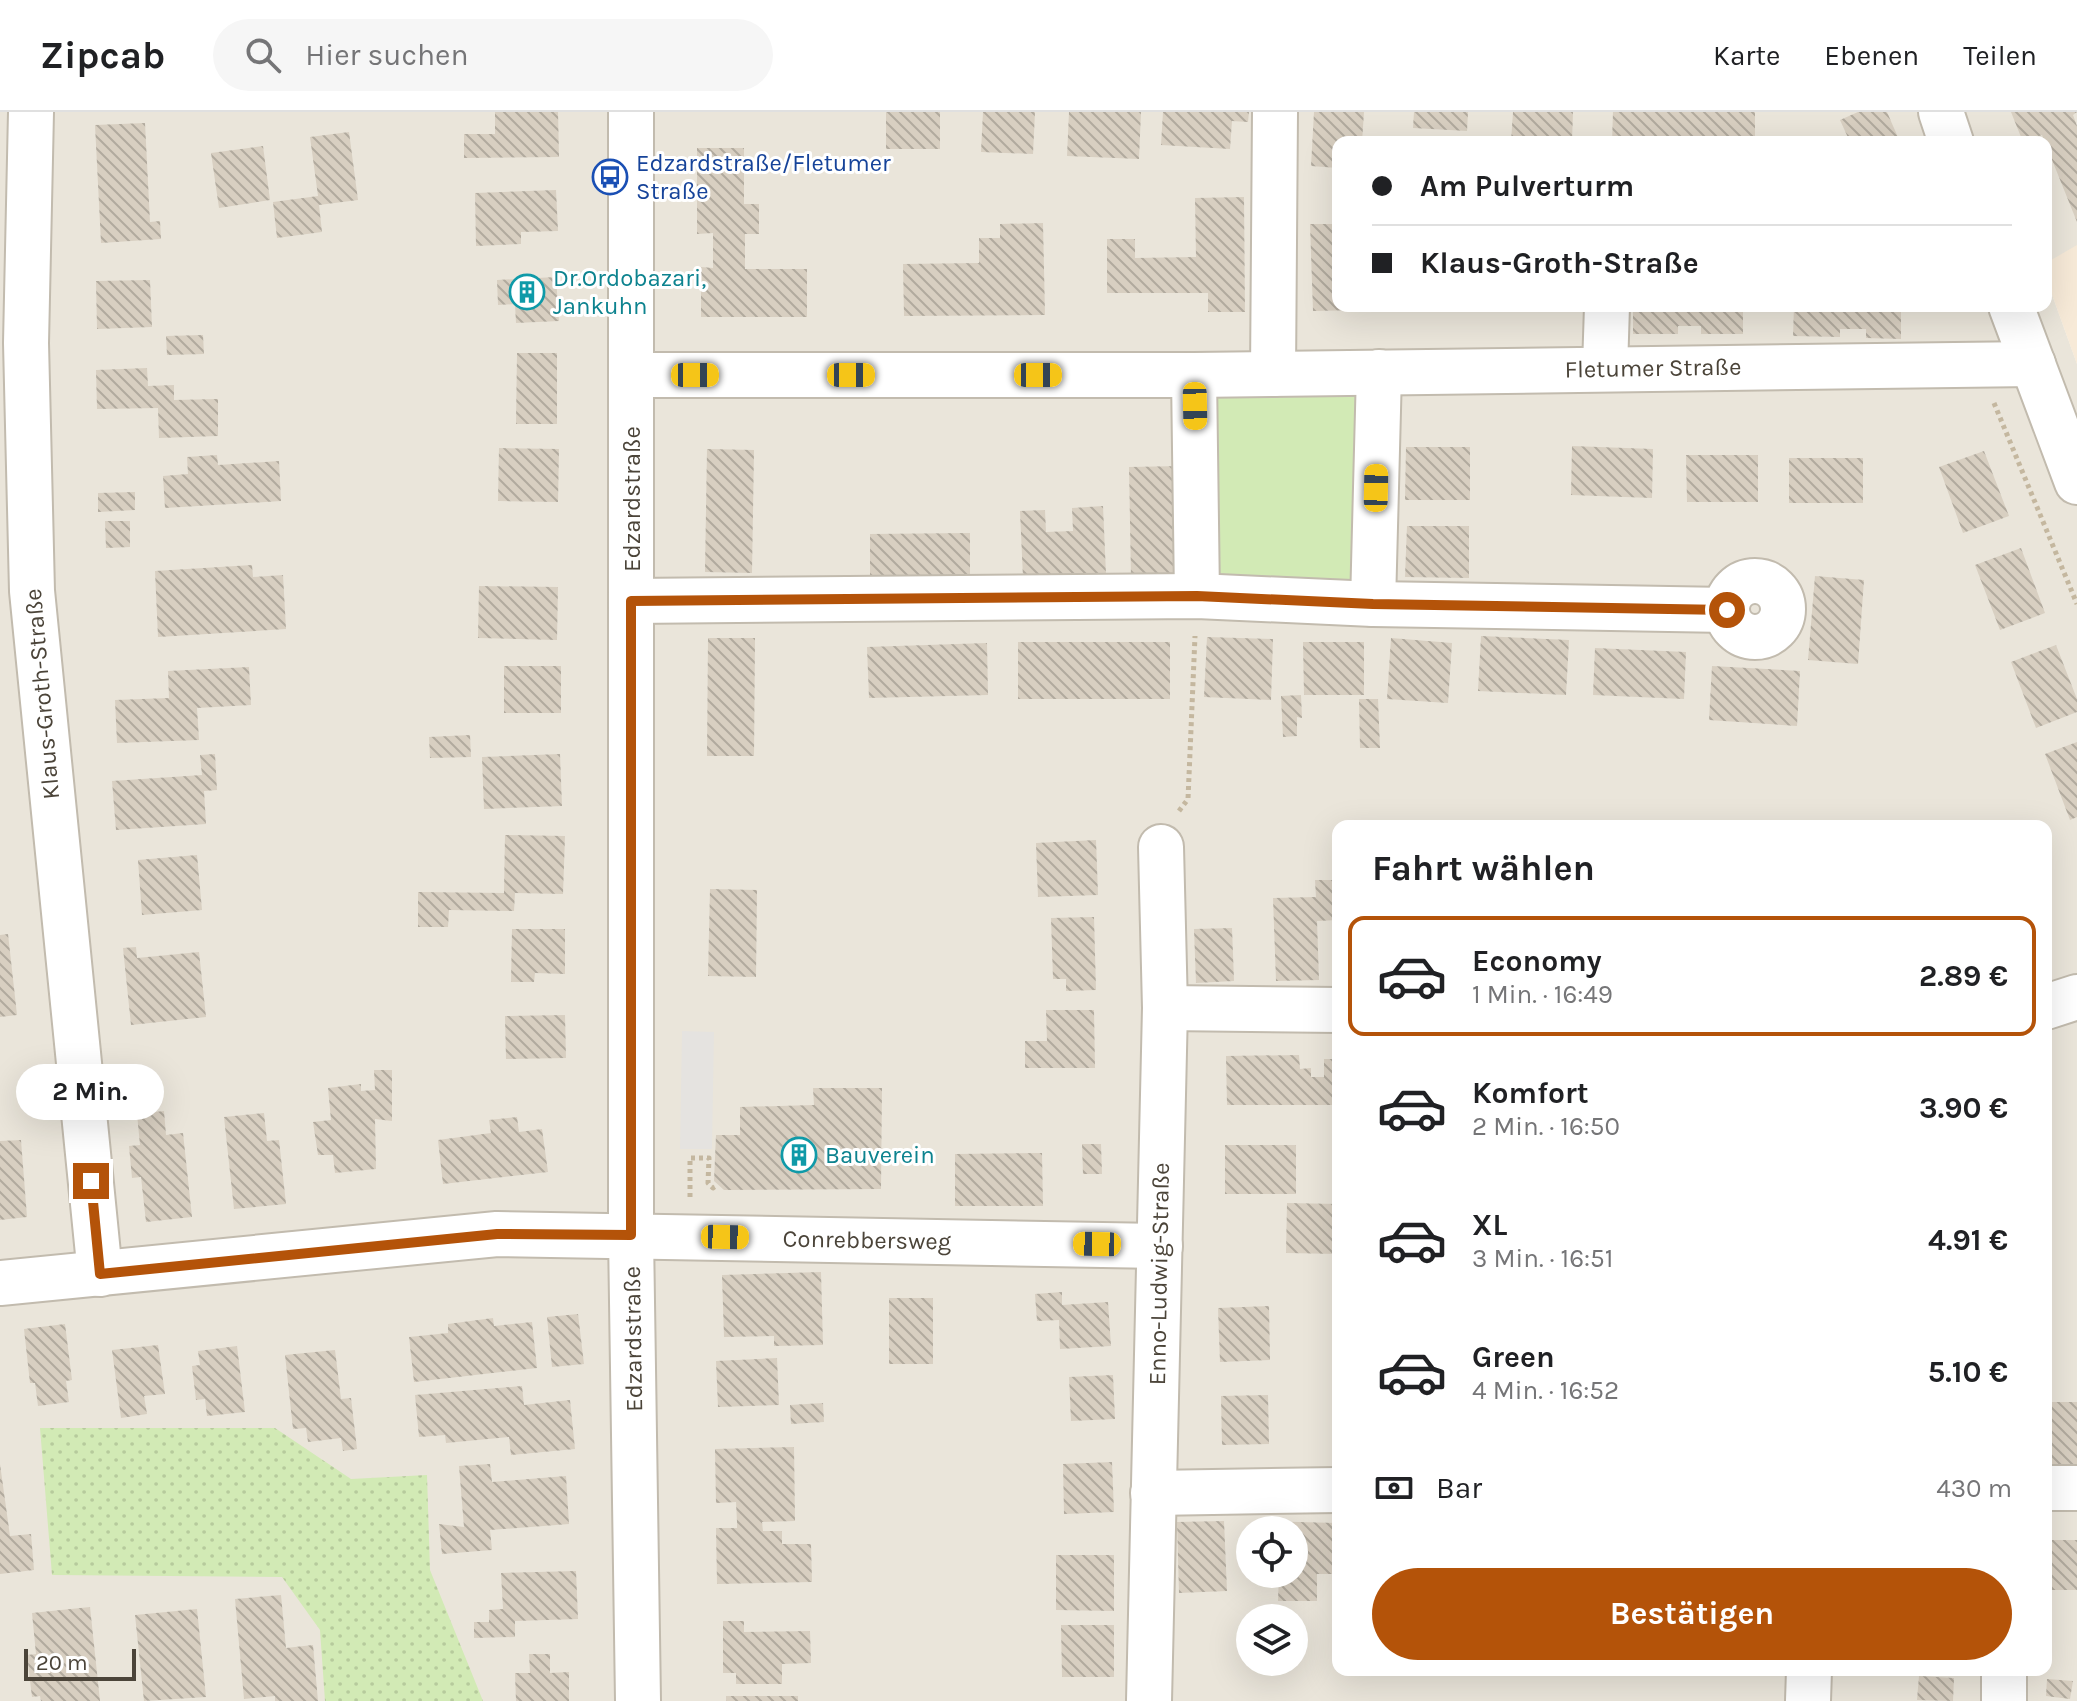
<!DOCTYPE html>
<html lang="de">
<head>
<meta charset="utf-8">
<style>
	:root { --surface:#fff; --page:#f6f6f6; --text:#202124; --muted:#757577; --line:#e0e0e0; --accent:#b45309 }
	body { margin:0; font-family:Karla,sans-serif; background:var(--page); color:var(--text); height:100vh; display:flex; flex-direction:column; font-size:30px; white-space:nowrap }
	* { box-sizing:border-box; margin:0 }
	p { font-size:26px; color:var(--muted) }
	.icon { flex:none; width:44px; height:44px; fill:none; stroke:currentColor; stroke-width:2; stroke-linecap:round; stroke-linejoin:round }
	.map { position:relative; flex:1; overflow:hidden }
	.sheet { position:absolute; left:1332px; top:708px; width:720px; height:856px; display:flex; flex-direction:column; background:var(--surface); border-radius:16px; box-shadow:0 8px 32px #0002 }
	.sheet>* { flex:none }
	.banner { position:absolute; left:1332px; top:24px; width:720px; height:176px; border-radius:16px; box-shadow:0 8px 32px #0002; display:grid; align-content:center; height:176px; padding:0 40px; background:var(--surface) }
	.tools { position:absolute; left:1236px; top:1404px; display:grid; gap:16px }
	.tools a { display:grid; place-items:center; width:72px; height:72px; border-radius:50%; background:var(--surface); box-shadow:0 8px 32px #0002; font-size:40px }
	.scale { position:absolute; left:24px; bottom:20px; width:112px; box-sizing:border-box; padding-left:8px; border:4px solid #4b4439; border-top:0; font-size:22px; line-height:28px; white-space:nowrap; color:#4b4439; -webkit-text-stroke:6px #fff; paint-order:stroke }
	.end { position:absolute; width:36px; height:36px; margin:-18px; border:10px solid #b45309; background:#fff; box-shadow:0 0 0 4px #fff }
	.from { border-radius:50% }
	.bubble { position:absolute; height:56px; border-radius:28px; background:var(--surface); box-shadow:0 8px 32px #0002; font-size:26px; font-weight:700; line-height:56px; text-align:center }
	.car { position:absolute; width:24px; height:48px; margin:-24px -12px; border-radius:10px; box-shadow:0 0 6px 2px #0007; background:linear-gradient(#f5c518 24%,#345 0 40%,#f5c518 0 76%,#345 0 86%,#f5c518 0) }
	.banner b { display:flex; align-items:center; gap:28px; height:76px; font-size:30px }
	.banner b+b { border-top:2px solid var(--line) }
	.banner i { width:20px; height:20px; background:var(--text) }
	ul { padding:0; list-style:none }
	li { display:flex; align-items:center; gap:24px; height:120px; margin:0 16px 12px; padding:0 24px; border:4px solid transparent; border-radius:16px }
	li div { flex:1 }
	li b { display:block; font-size:30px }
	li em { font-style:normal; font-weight:700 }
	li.active { border-color:var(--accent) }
	li>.icon { width:72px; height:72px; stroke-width:1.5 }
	h2 { padding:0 40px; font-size:36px; line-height:96px }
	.pay { display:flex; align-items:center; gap:20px; height:88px; padding:0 40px; font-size:30px }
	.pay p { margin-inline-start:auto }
	.cta { display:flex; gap:16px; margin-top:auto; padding:16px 40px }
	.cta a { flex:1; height:92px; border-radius:48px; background:var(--accent); color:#fff; font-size:32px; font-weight:700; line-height:92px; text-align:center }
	header { display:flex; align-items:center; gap:48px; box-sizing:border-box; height:112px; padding:0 40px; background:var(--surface); border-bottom:2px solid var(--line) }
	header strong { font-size:38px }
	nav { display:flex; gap:44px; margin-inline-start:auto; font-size:28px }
	.search { width:560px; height:72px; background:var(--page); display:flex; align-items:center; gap:20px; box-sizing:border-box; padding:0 28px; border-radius:44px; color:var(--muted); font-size:30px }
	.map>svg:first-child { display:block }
	.residential { fill:#eae5da; fill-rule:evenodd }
	.commercial { fill:#f7ead8 }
	.grass { fill:url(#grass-dots) }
	.park { fill:#d2eab5 }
	.parking { fill:#e5e3e0 }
	.building { fill:url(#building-back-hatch) }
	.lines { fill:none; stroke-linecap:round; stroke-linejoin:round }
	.minor-casing { stroke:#c2bbae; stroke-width:48 }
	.path { stroke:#c4b79f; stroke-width:5; stroke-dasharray:4 4; stroke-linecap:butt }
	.minor { stroke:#fff; stroke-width:44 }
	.route { stroke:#b45309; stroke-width:10 }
	.labels { text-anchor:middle; stroke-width:6; stroke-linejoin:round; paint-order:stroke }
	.transit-label { font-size:24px; fill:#164399; stroke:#fff; text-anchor:start }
	.culture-label { font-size:24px; fill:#0d838f; stroke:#fff; text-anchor:start }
	.street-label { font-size:24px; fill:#4b4439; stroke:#fff }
</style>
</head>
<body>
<header>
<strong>Zipcab</strong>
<div class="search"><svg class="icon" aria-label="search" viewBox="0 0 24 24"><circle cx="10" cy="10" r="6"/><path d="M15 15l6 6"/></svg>Hier suchen</div>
<nav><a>Karte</a><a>Ebenen</a><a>Teilen</a></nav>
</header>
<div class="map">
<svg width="2077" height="1589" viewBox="0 0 2077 1589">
	<defs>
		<pattern id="grass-dots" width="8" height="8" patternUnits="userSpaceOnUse" patternTransform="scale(2)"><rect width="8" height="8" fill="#d2eab5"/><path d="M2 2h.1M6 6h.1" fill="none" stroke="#b6ca9c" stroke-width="1.8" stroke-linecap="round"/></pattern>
		<pattern id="building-back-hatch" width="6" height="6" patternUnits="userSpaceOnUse" patternTransform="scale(2)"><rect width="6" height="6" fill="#d8cfc1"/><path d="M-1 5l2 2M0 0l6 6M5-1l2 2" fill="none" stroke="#b1aa9e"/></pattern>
	</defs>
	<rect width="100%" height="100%" fill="#f6f3ec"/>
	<path class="residential" d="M0,0H2077V137L2046,153V30H1338V194H2046V166L2077,252V1589H0ZM1338,714H2046V1558H1338ZM1250,1418H1294V1462H1250ZM1250,1506H1294V1550H1250Z"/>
	<polygon class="commercial" points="2077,133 2077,252 2046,166 2046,151"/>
	<polygon class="grass" points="40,1316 275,1316 351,1367 427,1363 430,1458 483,1589 325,1589 320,1518 282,1465 52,1463"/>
	<polygon class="park" points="1379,260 1373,492 1197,484 1194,263"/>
	<polygon class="parking" points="682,919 714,920 712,1037 680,1037"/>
	<g class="building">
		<polygon points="495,0 558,0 559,45 464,46 464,22 495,22"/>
		<rect x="886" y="0" width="54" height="37"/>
		<polygon points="983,0 1035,0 1033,42 981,40"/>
		<polygon points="1069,0 1141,0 1139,47 1067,44"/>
		<polygon points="1163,0 1249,0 1248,10 1232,9 1230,37 1161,33"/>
		<polygon points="1314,0 1364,0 1362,30 1338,30 1338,56 1311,54"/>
		<polygon points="1414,0 1468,0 1467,19 1413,16"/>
		<polygon points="1513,0 1573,0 1572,30 1511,30"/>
		<polygon points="1613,0 1755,0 1755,30 1612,30"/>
		<polygon points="1858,0 1887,0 1900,30 1850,30 1840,8"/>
		<polygon points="2011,0 2077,0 2073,3 2077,14 2077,110 2042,23 2023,30"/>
		<polygon points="145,11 150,110 160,109 161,127 101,131 95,13"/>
		<polygon points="349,20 358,88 319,93 322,120 277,126 273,90 318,84 310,25"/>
		<polygon points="263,34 270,88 219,96 211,41"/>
		<polygon points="697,36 744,36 744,92 759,92 759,122 745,122 745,157 807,157 807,205 701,205 701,155 713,156 713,121 697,122"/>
		<polygon points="556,78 558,119 521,120 521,132 476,134 475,81"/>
		<polygon points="1244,85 1245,200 1208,200 1208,181 1107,181 1107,127 1135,127 1135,146 1196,145 1195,86"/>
		<polygon points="1043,111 1045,203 904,204 903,152 979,151 979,126 1000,126 1000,112"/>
		<polygon points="1310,112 1338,112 1338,194 1361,194 1361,198 1313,199"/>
		<polygon points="556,165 559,209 516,211 515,192 498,193 497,168"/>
		<polygon points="150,168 152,215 97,217 96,169"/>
		<polygon points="1633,194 1743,194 1743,222 1701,222 1701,214 1678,214 1678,222 1633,222"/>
		<polygon points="1794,194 1901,194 1901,227 1866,226 1866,217 1840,217 1840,225 1793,224"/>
		<polygon points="203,223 204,242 167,243 166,224"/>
		<polygon points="517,241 557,241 557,312 516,312"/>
		<polygon points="147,256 148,274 174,273 174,288 218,287 218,324 159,326 158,296 97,297 96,258"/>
		<polygon points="1572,334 1653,337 1652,386 1571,383"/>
		<polygon points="1406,335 1470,335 1470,388 1405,388"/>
		<polygon points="499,336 559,337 558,390 498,389"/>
		<polygon points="707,337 754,338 752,461 705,460"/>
		<polygon points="1984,339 2009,404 1963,421 1939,355"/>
		<polygon points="217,343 218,353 279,349 281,389 165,396 163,364 188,362 187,345"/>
		<polygon points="1686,343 1758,343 1758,390 1687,390"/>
		<rect x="1789" y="346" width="74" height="45"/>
		<polygon points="1181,354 1182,464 1131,465 1129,355"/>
		<polygon points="135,380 135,398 98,400 98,381"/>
		<polygon points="1103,394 1106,462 1023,466 1020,399 1045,398 1046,420 1073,419 1072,396"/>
		<polygon points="105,409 130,409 130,435 106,436"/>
		<polygon points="1407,414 1469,414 1469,466 1405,465"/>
		<polygon points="970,421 970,463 870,464 870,422"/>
		<polygon points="2021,436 2045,501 2000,518 1975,453"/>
		<polygon points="252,453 253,465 283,463 286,517 158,525 155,459"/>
		<polygon points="1815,464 1864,468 1858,552 1808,548"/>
		<polygon points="479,474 558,475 557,528 478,526"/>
		<polygon points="1481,524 1569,528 1566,583 1478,579"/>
		<polygon points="1207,525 1273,527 1271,588 1204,585"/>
		<polygon points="708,526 755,526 754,644 707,644"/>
		<polygon points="1391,526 1452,531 1448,591 1387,587"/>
		<rect x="1018" y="530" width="152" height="57"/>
		<polygon points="1303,530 1364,530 1364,583 1304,583"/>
		<polygon points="987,531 988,583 869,586 867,535"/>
		<polygon points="2056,533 2077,587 2077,600 2036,616 2011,550"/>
		<polygon points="1595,536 1686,540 1684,587 1593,583"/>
		<rect x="504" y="554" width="57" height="47"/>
		<polygon points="1712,554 1800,559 1797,614 1709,608"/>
		<polygon points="249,555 251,593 197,596 199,628 117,631 115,588 169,586 168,559"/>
		<polygon points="1301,583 1302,606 1297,605 1297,624 1283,625 1281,584"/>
		<polygon points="1359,587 1378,587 1380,636 1360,636"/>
		<polygon points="470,623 471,645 430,646 429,625"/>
		<polygon points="2077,630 2077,705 2070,708 2045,642"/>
		<polygon points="215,642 217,678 204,679 206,712 116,718 112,669 202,663 200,643"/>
		<polygon points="560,642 562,694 484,697 482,645"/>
		<polygon points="505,723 565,724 563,782 515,781 514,799 449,798 448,815 418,815 418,780 504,781"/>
		<polygon points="1096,728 1098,783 1038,785 1036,731"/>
		<polygon points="197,743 202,798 142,803 138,748"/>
		<polygon points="1315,768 1336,768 1338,808 1317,809 1319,868 1276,869 1273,786 1316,785"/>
		<polygon points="710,777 757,778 756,865 708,864"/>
		<polygon points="1094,805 1096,878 1066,879 1066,867 1053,867 1051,806"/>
		<polygon points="1232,816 1234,869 1196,871 1194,817"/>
		<polygon points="512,817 565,817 565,862 535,861 534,870 511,870"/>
		<polygon points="8,822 17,903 0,905 0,823"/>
		<polygon points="136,835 137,846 199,840 206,905 131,913 123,836"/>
		<polygon points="1046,898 1094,898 1095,956 1025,956 1025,929 1047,929"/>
		<polygon points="565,903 566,946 506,947 505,904"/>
		<polygon points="1299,943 1300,957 1311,956 1311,965 1324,965 1324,947 1338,947 1338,993 1227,993 1226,944"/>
		<polygon points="374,958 392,958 392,1009 375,1007 376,1057 335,1061 333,1043 318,1043 313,1010 331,1008 328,976 361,972 361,979 375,978"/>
		<polygon points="813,976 882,976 881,1077 724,1078 714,1069 716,1023 740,1023 740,995 814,993"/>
		<polygon points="164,999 166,1023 183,1021 192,1105 146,1110 141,1065 132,1066 129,1034 140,1033 137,1002"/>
		<polygon points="264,1001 267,1029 279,1028 286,1092 234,1097 224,1005"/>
		<polygon points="517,1005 519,1020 542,1017 548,1060 443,1072 438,1028 491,1021 489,1008"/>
		<polygon points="21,1028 27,1105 0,1108 0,1029"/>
		<polygon points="1082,1032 1101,1032 1102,1062 1083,1062"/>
		<rect x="1225" y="1033" width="71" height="49"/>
		<polygon points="1042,1041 1043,1094 955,1094 955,1042"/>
		<polygon points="1287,1091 1338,1092 1338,1142 1286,1141"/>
		<polygon points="821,1160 823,1233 774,1234 774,1224 724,1225 722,1163"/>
		<polygon points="1062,1180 1062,1193 1108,1190 1111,1234 1060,1237 1059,1208 1037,1209 1035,1182"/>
		<rect x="889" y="1186" width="44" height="66"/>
		<polygon points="1269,1194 1270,1248 1220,1250 1218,1196"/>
		<polygon points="578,1202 584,1252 552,1255 547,1205"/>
		<polygon points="493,1206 494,1214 532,1210 537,1256 414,1270 409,1225 448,1221 448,1212"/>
		<polygon points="65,1212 72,1268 66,1269 69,1290 38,1294 35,1271 30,1271 24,1217"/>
		<polygon points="158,1233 165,1282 144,1284 147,1302 121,1306 112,1238"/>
		<polygon points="237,1234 245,1300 207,1304 205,1287 196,1288 192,1254 200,1253 198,1239"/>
		<polygon points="335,1238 341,1287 351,1286 357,1337 343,1339 341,1326 308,1330 306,1316 293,1317 285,1243"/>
		<polygon points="777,1246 779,1293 718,1295 716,1249"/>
		<polygon points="1113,1263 1115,1307 1071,1309 1069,1265"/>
		<polygon points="522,1274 524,1293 570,1288 575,1337 511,1343 509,1325 446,1331 445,1323 419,1325 415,1283"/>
		<polygon points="1268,1283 1269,1332 1222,1333 1221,1284"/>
		<polygon points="1333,1286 1338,1286 1338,1342 1334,1342"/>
		<polygon points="2046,1290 2077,1290 2077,1356 2046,1355"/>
		<polygon points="823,1291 824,1310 791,1312 790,1293"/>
		<polygon points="794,1335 795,1409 762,1410 763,1419 782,1419 782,1432 811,1432 812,1470 717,1472 716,1416 737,1416 737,1410 736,1390 716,1391 715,1337"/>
		<polygon points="1112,1350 1114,1400 1064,1402 1063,1352"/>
		<polygon points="0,1352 10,1424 31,1422 34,1458 0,1462"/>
		<polygon points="490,1352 492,1370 566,1364 569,1412 490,1418 492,1438 442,1442 439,1412 464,1415 459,1354"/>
		<polygon points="1224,1409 1227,1479 1179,1481 1177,1410"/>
		<polygon points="1260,1409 1337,1411 1337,1462 1317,1462 1317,1489 1278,1489 1279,1462 1294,1462 1294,1418 1260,1418"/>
		<polygon points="2049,1428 2077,1428 2077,1478 2048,1478"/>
		<polygon points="1056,1443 1114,1443 1114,1499 1056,1498"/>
		<polygon points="576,1459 578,1507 515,1509 515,1525 474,1526 474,1510 489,1510 489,1498 503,1497 501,1461"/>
		<polygon points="281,1483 286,1536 313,1533 318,1589 275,1589 275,1584 244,1587 235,1487"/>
		<polygon points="90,1495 100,1589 41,1589 40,1584 32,1585 27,1543 36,1542 32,1501"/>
		<polygon points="197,1497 206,1585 144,1589 135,1503"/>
		<polygon points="723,1509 744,1509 744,1520 810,1519 811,1551 782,1552 782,1572 736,1572 736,1561 723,1561"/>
		<polygon points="1061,1513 1114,1513 1114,1565 1062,1565"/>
		<polygon points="529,1542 550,1542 550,1561 569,1560 569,1589 516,1589 515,1561 530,1561"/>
		<polygon points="1919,1564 1954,1566 1953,1589 1917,1588"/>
		<polygon points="2047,1567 2073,1569 2070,1587 2046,1584"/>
		<rect x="726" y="1584" width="72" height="5"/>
	</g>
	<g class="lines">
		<g class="minor-casing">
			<g id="minor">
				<polyline points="31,0 26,231 32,479 100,1162"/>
				<polyline points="631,0 631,1123 638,1589"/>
				<polyline points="1941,0 1951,30"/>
				<polyline points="2011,194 2077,370"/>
				<polyline points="1605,256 1607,194"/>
				<polyline points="1273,262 1275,0"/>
				<polyline points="633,263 1194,263 2033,252"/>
				<polyline points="1194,263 1197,484"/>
				<circle cx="1755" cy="497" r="28"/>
				<polyline points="631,489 1197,484 1373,492 1727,498"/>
				<polyline points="1373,492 1379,260"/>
				<polyline points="2046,895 2077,885"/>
				<polyline points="1165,896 1338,898"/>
				<polyline points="0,1171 497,1122 1160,1134"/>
				<polyline points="2046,1376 2077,1376"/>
				<polyline points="1153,1381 1338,1378"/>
				<polyline points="1149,1589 1165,896 1161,735"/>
				<polyline points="1808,1589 1809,1558"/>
				<polyline points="2004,1589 2004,1558"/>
			</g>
		</g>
		<g class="path">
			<polyline points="1994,291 2077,492"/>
			<polyline points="1179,699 1188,687 1195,524"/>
			<polyline points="690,1085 690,1046 709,1046 708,1071 713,1076 717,1073"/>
		</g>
		<use href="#minor" class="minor"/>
	</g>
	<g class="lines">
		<polyline class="route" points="91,1069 100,1162 497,1122 631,1123 631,489 1197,484 1373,492 1727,498"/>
	</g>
	<defs>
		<g id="bus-ring" transform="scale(1.8)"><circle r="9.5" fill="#fff" stroke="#1a4fb4" stroke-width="1.5"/><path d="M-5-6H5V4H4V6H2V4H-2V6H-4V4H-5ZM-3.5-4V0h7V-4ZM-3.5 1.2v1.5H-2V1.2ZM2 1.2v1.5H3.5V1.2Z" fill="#1a4fb4"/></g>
		<g id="building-ring" transform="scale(1.8)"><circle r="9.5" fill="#fff" stroke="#0f9aa8" stroke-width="1.5"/><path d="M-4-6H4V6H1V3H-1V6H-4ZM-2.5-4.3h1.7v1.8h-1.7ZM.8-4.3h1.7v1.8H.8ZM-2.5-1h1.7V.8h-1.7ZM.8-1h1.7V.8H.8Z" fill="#0f9aa8"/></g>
	</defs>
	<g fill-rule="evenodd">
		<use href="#bus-ring" x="610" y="65"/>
		<use href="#building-ring" x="527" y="180"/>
		<use href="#building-ring" x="799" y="1043"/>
	</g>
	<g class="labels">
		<g class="transit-label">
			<text x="636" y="59">Edzardstraße/Fletumer<tspan x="636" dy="28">Straße</tspan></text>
		</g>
		<g class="culture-label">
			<text x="553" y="174">Dr.Ordobazari,<tspan x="553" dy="28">Jankuhn</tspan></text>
			<text x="825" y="1051">Bauverein</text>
		</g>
		<g class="street-label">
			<text transform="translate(1653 256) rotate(-1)" y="8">Fletumer Straße</text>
			<text transform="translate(632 387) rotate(-90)" y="8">Edzardstraße</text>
			<text transform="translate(42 582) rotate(-95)" y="8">Klaus-Groth-Straße</text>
			<text transform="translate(867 1128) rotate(1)" y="8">Conrebbersweg</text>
			<text transform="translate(1159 1162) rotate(-89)" y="8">Enno-Ludwig-Straße</text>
			<text transform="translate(633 1227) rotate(-91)" y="8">Edzardstraße</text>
		</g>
	</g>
</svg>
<div class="tools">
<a><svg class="icon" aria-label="locate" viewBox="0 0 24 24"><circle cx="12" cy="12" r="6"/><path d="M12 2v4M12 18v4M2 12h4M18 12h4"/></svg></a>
<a><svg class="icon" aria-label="layers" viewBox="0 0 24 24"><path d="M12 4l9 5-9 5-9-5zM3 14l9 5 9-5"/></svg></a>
</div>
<div class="scale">20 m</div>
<i class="end from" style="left:1727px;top:498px"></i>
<i class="end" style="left:91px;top:1069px"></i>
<div class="bubble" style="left:16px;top:952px;width:148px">2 Min.</div>
<i class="car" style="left:695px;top:263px;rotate:90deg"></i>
<i class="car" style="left:851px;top:263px;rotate:90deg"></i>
<i class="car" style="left:1038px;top:263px;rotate:90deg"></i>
<i class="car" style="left:1195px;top:294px;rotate:179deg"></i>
<i class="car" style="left:1376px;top:376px;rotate:1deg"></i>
<i class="car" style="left:725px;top:1125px;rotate:91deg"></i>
<i class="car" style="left:1097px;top:1132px;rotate:271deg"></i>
<div class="banner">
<b><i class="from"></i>Am Pulverturm</b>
<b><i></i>Klaus-Groth-Straße</b>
</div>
<section class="sheet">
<h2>Fahrt wählen</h2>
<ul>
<li class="active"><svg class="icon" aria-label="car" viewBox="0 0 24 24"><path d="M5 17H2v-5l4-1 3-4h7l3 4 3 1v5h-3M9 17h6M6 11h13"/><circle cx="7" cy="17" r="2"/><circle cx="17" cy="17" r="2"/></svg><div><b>Economy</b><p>1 Min. · 16:49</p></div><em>2.89 €</em></li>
<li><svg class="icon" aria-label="car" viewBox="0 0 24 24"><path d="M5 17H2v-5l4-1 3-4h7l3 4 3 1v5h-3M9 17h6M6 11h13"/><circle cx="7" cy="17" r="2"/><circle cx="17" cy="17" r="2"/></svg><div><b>Komfort</b><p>2 Min. · 16:50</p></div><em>3.90 €</em></li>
<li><svg class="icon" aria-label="car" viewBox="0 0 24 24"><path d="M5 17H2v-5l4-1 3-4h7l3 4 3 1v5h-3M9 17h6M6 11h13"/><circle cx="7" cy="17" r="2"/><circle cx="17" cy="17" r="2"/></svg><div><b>XL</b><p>3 Min. · 16:51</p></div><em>4.91 €</em></li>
<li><svg class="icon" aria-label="car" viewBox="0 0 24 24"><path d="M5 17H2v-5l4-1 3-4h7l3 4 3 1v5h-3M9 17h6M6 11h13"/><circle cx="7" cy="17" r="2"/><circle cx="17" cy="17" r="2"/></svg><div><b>Green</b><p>4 Min. · 16:52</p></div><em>5.10 €</em></li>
</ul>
<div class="pay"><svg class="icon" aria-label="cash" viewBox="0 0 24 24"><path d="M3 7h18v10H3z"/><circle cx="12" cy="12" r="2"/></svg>Bar<p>430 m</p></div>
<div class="cta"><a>Bestätigen</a></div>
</section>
</div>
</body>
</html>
